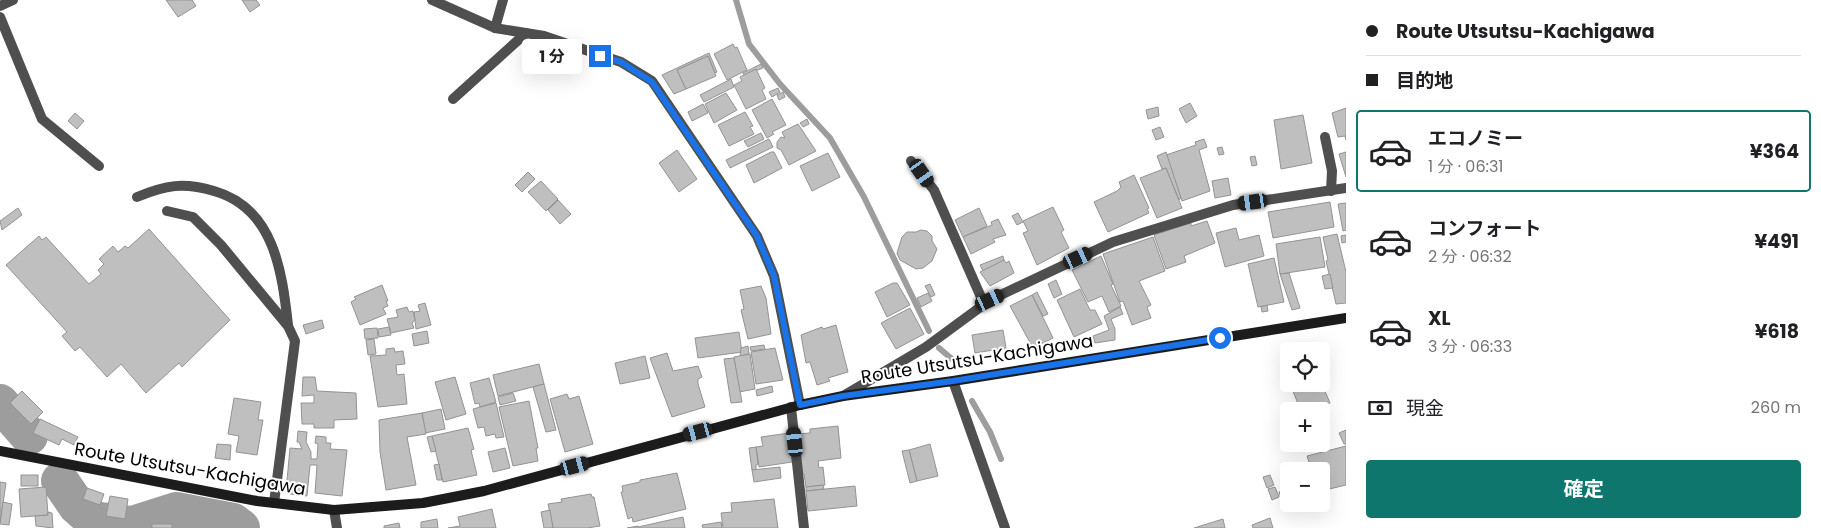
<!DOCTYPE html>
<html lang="ja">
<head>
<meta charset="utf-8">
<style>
	:root { --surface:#fff; --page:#f6f6f6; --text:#202124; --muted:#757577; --line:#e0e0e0; --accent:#0f766e }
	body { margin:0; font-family:Poppins,"Noto Sans JP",sans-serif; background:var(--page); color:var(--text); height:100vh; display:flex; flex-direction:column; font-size:19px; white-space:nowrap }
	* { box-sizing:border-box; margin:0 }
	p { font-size:16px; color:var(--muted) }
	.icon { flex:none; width:28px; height:28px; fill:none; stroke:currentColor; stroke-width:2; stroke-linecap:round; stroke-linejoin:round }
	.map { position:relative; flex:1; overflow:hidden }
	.side { display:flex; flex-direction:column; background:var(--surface); width:475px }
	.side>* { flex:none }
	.banner { display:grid; align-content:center; height:110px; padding:0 20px; background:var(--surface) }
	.controls { position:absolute; left:1280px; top:342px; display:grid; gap:10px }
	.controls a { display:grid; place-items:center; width:50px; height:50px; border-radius:5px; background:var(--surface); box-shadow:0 5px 20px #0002; font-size:25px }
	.end { position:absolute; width:22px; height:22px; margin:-11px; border:6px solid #1a73e8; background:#fff; box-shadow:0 0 0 2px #fff }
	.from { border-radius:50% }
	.bubble { position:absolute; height:35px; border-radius:5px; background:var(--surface); box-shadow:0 5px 20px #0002; font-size:16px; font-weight:700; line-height:35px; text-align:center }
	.car { position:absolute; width:15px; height:30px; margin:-15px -8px; border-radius:6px; box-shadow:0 0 4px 1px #0007; background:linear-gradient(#222 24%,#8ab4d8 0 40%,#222 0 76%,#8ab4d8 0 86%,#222 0) }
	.banner b { display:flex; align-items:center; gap:18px; height:48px; font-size:19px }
	.banner b+b { border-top:1px solid var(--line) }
	.banner i { width:12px; height:12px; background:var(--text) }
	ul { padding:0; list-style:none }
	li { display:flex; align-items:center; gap:15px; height:82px; margin:0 10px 8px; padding:0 10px; border:2px solid transparent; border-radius:5px }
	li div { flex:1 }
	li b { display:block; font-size:19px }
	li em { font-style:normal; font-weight:700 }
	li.current { border-color:var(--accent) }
	li>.icon { width:45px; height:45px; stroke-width:1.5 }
	.pay { display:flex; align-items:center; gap:12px; height:55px; padding:0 20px; font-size:19px }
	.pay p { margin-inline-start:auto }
	.button { display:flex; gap:10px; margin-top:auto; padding:10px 20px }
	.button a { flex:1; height:58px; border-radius:5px; background:var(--accent); color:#fff; font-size:20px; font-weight:700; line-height:58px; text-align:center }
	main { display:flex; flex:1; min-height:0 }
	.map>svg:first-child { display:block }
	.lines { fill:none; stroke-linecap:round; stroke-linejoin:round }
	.stream { stroke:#9d9d9d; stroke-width:6 }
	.river { stroke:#9d9d9d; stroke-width:38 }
	.building { fill:#bfbfbf; stroke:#939393 }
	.minor { stroke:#4f4f4f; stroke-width:10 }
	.secondary { stroke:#1c1c1c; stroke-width:10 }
	.route { stroke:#1a73e8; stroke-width:6 }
	.labels { text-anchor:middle; stroke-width:4; stroke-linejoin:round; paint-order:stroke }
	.street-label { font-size:18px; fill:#000; stroke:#fff }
</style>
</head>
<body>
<main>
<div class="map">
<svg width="1346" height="528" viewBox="0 0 1346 528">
	<rect width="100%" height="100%" fill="#fff"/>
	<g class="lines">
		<g class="stream">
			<polyline points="736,0 749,44 780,84 830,138 864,197 929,331"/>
			<polyline points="939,348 952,359"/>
			<polyline points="972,401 990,432 1001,459"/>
		</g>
		<g class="river">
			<polyline points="0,403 29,436"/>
			<polyline points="60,481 77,506 93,520 132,525 176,511 233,522 241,528"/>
		</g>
	</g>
	<g class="building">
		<polygon points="166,0 192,0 196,6 178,17"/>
		<polygon points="242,0 256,0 260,5 250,12"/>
		<polygon points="733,44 735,48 737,47 747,70 727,80 714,54"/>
		<polygon points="709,53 717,72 715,73 708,56 677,70 686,89 674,94 662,75"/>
		<polygon points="708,56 716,76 686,89 677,70"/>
		<polygon points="761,64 763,68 744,75 743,73"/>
		<polygon points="756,69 765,88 762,90 766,99 746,109 734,85 742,81 740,77"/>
		<polygon points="731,79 734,87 704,102 700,95"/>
		<polygon points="778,88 780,92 772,97 769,92"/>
		<polygon points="783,92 785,97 779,100 777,95"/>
		<polygon points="726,93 737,110 714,123 705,104"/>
		<polygon points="772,99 786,125 772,132 774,134 767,138 752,110"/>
		<polygon points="1190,103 1197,116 1186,123 1179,109"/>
		<polygon points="703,104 708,113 692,121 688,112"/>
		<polygon points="1158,107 1159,116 1148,119 1146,110"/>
		<polygon points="1346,108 1346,140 1345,136 1338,137 1332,113"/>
		<polygon points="745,112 753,126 750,127 754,134 729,146 718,125"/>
		<polygon points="75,113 84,121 77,129 68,121"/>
		<polygon points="1303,115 1312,163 1281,169 1274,120"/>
		<polygon points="807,119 809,124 803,127 800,123"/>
		<polygon points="798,124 816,151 789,165 781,150 777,148 777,142 781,137 785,138 782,132"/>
		<polygon points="1160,127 1164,137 1156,140 1152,130"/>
		<polygon points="761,133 764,139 748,147 744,141"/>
		<polygon points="769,139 773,147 730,168 726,160"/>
		<polygon points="1204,139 1207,147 1199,150 1210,191 1182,201 1166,155 1196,145 1195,142"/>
		<polygon points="1222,147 1224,154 1219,155 1217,148"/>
		<polygon points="677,150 697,179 679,192 659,163"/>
		<polygon points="771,152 774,152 782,168 754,183 746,165"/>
		<polygon points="1166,152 1181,198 1179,200 1166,168 1162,169 1157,156"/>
		<polygon points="1346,152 1346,177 1339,154"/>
		<polygon points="828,153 840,177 812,191 800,166"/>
		<polygon points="1255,156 1257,165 1252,166 1250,157"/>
		<polygon points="1166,168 1182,208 1157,218 1140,178"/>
		<polygon points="528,172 535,179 522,192 515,185"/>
		<polygon points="1134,175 1149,208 1147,209 1149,213 1108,232 1094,202 1117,191 1121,187 1119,182"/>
		<polygon points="1228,178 1231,195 1215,198 1212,181"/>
		<polygon points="541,181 558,199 546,211 528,192"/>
		<polygon points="558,200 571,214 560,224 548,210"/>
		<polygon points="1330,202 1334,227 1273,238 1268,212"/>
		<polygon points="1346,203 1346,230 1343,231 1338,204"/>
		<polygon points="1053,207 1064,230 1061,232 1069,248 1037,265 1023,233 1028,231 1023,221"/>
		<polygon points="18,208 22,215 2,230 0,221"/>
		<polygon points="979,208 987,226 963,237 955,220"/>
		<polygon points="1018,213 1023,222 1017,225 1012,216"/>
		<polygon points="998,219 1006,235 993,239 995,242 971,254 963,237 992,225 991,222"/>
		<polygon points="1207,221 1215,243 1184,256 1186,262 1166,269 1154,235 1191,223 1191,226"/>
		<polygon points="1236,228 1239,240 1259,235 1264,256 1225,267 1216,233"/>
		<polygon points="149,229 230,320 182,367 179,363 146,393 121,364 107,377 80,347 75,351 62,336 67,332 6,265 39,236 42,240 46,237 89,284 101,274 98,270 104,264 99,259 113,246 118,252 125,246 128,248"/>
		<polygon points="921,230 927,231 932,236 932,241 937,249 932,261 923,268 916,269 900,260 897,253 902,237 907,232 916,232"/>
		<polygon points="1337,234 1346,272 1346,303 1336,304 1326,261 1328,260 1323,237"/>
		<polygon points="1346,235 1346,242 1342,243 1341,236"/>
		<polygon points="1153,237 1165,271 1139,281 1151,305 1147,307 1151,318 1132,325 1123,301 1120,302 1103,254"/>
		<polygon points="1320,237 1325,267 1280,274 1276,244"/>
		<polygon points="1003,256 1004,260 983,271 980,265"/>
		<polygon points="1101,256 1113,284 1111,285 1121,306 1109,312 1102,296 1088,302 1072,270"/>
		<polygon points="1274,258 1284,302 1258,307 1248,264"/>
		<polygon points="1004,260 1006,263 1009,261 1014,273 990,286 980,272"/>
		<polygon points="1289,273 1300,308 1292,310 1280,274"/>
		<polygon points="1330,274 1333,288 1325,289 1322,276"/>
		<polygon points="1056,280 1062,294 1054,298 1048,284"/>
		<polygon points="893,283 897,283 910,305 887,317 875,292"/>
		<polygon points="930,284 935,295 931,297 925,286"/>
		<polygon points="382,285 388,301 386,301 388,306 383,308 386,314 360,325 351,302 356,299 354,297"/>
		<polygon points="761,286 766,298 771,334 748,339 741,310 744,309 740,290"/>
		<polygon points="1080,289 1090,310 1095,310 1102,324 1074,337 1057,300"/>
		<polygon points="1037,292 1048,314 1043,316 1032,295"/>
		<polygon points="928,293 932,301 921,307 917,298"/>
		<polygon points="1032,295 1053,338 1033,348 1010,306"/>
		<polygon points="425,303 431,325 416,329 414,312 420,311 418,305"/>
		<polygon points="1267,305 1268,311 1262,312 1261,307"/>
		<polygon points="407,307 409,312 413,311 415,320 412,323 414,328 391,333 387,319 398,317 396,310"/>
		<polygon points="1120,307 1123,314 1111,319 1115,329 1115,340 1095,343 1093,336 1109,330 1104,316"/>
		<polygon points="910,308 924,334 896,349 881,323"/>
		<polygon points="322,320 324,328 306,334 303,325"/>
		<polygon points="836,325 848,372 828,378 830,381 817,385 810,362 806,363 801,335 822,327 823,329"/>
		<polygon points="389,327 391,335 379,337 378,329"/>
		<polygon points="377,328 378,338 365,339 364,329"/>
		<polygon points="1003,330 1006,348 975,353 972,335"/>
		<polygon points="427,331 429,343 414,346 412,334"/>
		<polygon points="739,332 742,352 698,358 695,338"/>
		<polygon points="374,339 376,354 368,355 366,340"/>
		<polygon points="764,345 765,349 751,351 750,347"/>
		<polygon points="748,346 749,354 740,356 741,348"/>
		<polygon points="394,348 395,352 403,351 405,364 396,365 397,375 404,374 407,404 378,407 370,356 386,355 386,349"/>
		<polygon points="775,348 783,380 756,384 751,352"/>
		<polygon points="667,353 673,371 698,366 702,377 698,379 698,384 705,407 672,417 650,358"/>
		<polygon points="750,354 755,389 739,392 734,357"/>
		<polygon points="645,356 650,378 620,384 615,363"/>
		<polygon points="734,358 742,402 731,403 724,359"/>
		<polygon points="539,364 544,384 498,396 493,375"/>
		<polygon points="303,377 315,377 317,391 356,393 357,419 334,420 334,428 314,428 314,424 302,424 301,403 314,403 314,395 302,396"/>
		<polygon points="455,377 466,414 446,420 435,382"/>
		<polygon points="489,378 496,402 480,407 479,403 475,404 470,383"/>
		<polygon points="1321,382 1330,403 1309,411 1301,411 1290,384"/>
		<polygon points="544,384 556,430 546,432 533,387"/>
		<polygon points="772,386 773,392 757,396 756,390"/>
		<polygon points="22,391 43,412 31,424 10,403"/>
		<polygon points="513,393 516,401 500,405 498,397"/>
		<polygon points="567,394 569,399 579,396 593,444 565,452 550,399"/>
		<polygon points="234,398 261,402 258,420 263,420 257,455 236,452 239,436 228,434"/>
		<polygon points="529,401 538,448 536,448 538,461 513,466 499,407"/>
		<polygon points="496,403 504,437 496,438 495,434 486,436 484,427 478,428 473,409"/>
		<polygon points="441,409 445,429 425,433 422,413"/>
		<polygon points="422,413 426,434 407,437 416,485 386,490 380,452 379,420"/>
		<polygon points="40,419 78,437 74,445 62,439 59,445 33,433"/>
		<polygon points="838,426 841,458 818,461 819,468 823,467 825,485 806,487 804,474 802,474 797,434 810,433 810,429"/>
		<polygon points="468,428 474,449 471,450 477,475 443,482 432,436"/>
		<polygon points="1346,430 1346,444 1344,444 1339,433"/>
		<polygon points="298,431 307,432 306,442 311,452 311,459 317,459 318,444 315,443 316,436 326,437 326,443 331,443 330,449 347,450 342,496 315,493 317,465 310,465 307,496 290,494 290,491 286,491 290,448 302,449 299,442 297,442"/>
		<polygon points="789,433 792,462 759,467 756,447 763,446 761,437"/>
		<polygon points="432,436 436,451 431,452 427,437"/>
		<polygon points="217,444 231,445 230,460 215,458"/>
		<polygon points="930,444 938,476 917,481 909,450"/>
		<polygon points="1346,446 1346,485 1321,491 1321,471 1312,471 1307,456"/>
		<polygon points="756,447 758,464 756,465 756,470 752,470 749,448"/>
		<polygon points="505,448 510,468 493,472 488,452"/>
		<polygon points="909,450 917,481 910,483 902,451"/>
		<polygon points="439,464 442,480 437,480 434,465"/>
		<polygon points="780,467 781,478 754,482 752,470"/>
		<polygon points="677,473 686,509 633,522 632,517 628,519 621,492 623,492 622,486 640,482 640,480"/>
		<rect x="21" y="475" width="17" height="11"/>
		<polygon points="1270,475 1274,485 1267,488 1263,477"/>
		<polygon points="0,482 6,483 0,524"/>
		<polygon points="823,485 824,489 806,491 806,487"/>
		<polygon points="855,486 857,506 808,511 806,491"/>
		<polygon points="46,487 48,515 21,517 19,489"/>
		<polygon points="1275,487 1279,497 1272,500 1268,489"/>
		<polygon points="87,488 104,494 100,505 83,499"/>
		<polygon points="1289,489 1289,495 1281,498 1279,492"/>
		<polygon points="591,494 592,497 594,497 600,526 587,528 553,528 548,504 562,502 561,499"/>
		<polygon points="110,496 128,499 125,519 106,516"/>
		<polygon points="774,499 778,528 723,528 721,513 732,512 731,503"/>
		<polygon points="3,502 12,504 9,525 0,524"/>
		<polygon points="492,509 496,528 448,528 460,526 458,517"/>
		<polygon points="550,510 553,528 544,528 541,512"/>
		<polygon points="48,512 52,513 53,528 36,526 35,516 48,515"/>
		<polygon points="683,517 685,528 627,528 638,526 638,527"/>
		<polygon points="1270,518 1273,528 1253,528 1252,525"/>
		<polygon points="437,519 438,528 421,528 421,522"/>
		<polygon points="1223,519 1225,528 1194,528"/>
		<polygon points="721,522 722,528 703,528 702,525"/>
		<polygon points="399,523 400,528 384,528 384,526"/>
		<rect x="152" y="524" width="20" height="4"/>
	</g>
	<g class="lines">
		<g class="minor">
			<polyline points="432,0 495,28 544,36 621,62 652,81 757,236 774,276 800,405"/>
			<polyline points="0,6 13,0"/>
			<polyline points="0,17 42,119 99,166"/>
			<polyline points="495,28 503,0"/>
			<polyline points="453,99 526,33"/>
			<polyline points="1325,137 1332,171 1331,191"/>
			<polyline points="911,161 934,190 984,304"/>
			<path d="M137,197C166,185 183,182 214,191C274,208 282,271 288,325"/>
			<polyline points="167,211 193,217 221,245 288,326 295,341 274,503"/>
			<polyline points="953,381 1005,528"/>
			<polyline points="843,396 926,347 990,300 1113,242 1233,205 1346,188"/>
			<polyline points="791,407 804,528"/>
			<polyline points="334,510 337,528"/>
		</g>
		<polyline class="secondary" points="0,451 257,501 334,510 423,503 484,491 800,405 843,396 953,381 1346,318"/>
	</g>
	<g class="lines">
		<polyline class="route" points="600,56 621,62 652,82 757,236 774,276 800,405 843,396 953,381 1220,338"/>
	</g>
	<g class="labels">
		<g class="street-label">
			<text transform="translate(977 359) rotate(-9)" y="6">Route Utsutsu-Kachigawa</text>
			<text transform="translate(190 469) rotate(10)" y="6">Route Utsutsu-Kachigawa</text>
		</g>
	</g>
</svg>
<div class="controls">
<a><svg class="icon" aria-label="locate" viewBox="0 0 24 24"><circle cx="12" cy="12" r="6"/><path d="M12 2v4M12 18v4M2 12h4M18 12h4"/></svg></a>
<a>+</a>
<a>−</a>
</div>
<i class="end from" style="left:1220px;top:338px"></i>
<i class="end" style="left:600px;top:56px"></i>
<div class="bubble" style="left:522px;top:39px;width:60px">1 分</div>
<i class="car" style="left:922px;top:173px;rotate:145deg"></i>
<i class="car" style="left:1253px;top:202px;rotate:262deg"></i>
<i class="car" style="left:1078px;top:258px;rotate:65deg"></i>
<i class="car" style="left:990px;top:300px;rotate:65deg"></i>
<i class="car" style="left:698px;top:432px;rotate:255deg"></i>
<i class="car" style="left:795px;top:442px;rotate:354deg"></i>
<i class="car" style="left:575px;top:466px;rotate:75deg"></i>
</div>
<section class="side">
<div class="banner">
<b><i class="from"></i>Route Utsutsu-Kachigawa</b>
<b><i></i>目的地</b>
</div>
<ul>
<li class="current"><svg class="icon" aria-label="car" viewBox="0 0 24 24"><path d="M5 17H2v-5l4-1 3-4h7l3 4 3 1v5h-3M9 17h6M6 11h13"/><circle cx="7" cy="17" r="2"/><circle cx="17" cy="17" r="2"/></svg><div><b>エコノミー</b><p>1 分 · 06:31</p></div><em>¥364</em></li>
<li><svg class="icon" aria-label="car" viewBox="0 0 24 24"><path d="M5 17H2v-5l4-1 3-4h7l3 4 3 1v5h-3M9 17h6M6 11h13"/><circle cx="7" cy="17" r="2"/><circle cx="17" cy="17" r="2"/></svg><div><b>コンフォート</b><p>2 分 · 06:32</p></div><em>¥491</em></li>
<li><svg class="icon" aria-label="car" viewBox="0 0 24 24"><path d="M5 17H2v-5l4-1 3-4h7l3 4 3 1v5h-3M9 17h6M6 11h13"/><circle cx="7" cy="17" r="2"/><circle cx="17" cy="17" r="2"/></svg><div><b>XL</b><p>3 分 · 06:33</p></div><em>¥618</em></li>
</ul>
<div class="pay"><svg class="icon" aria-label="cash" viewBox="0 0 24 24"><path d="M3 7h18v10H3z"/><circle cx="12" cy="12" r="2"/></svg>現金<p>260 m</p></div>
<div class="button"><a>確定</a></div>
</section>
</main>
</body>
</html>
